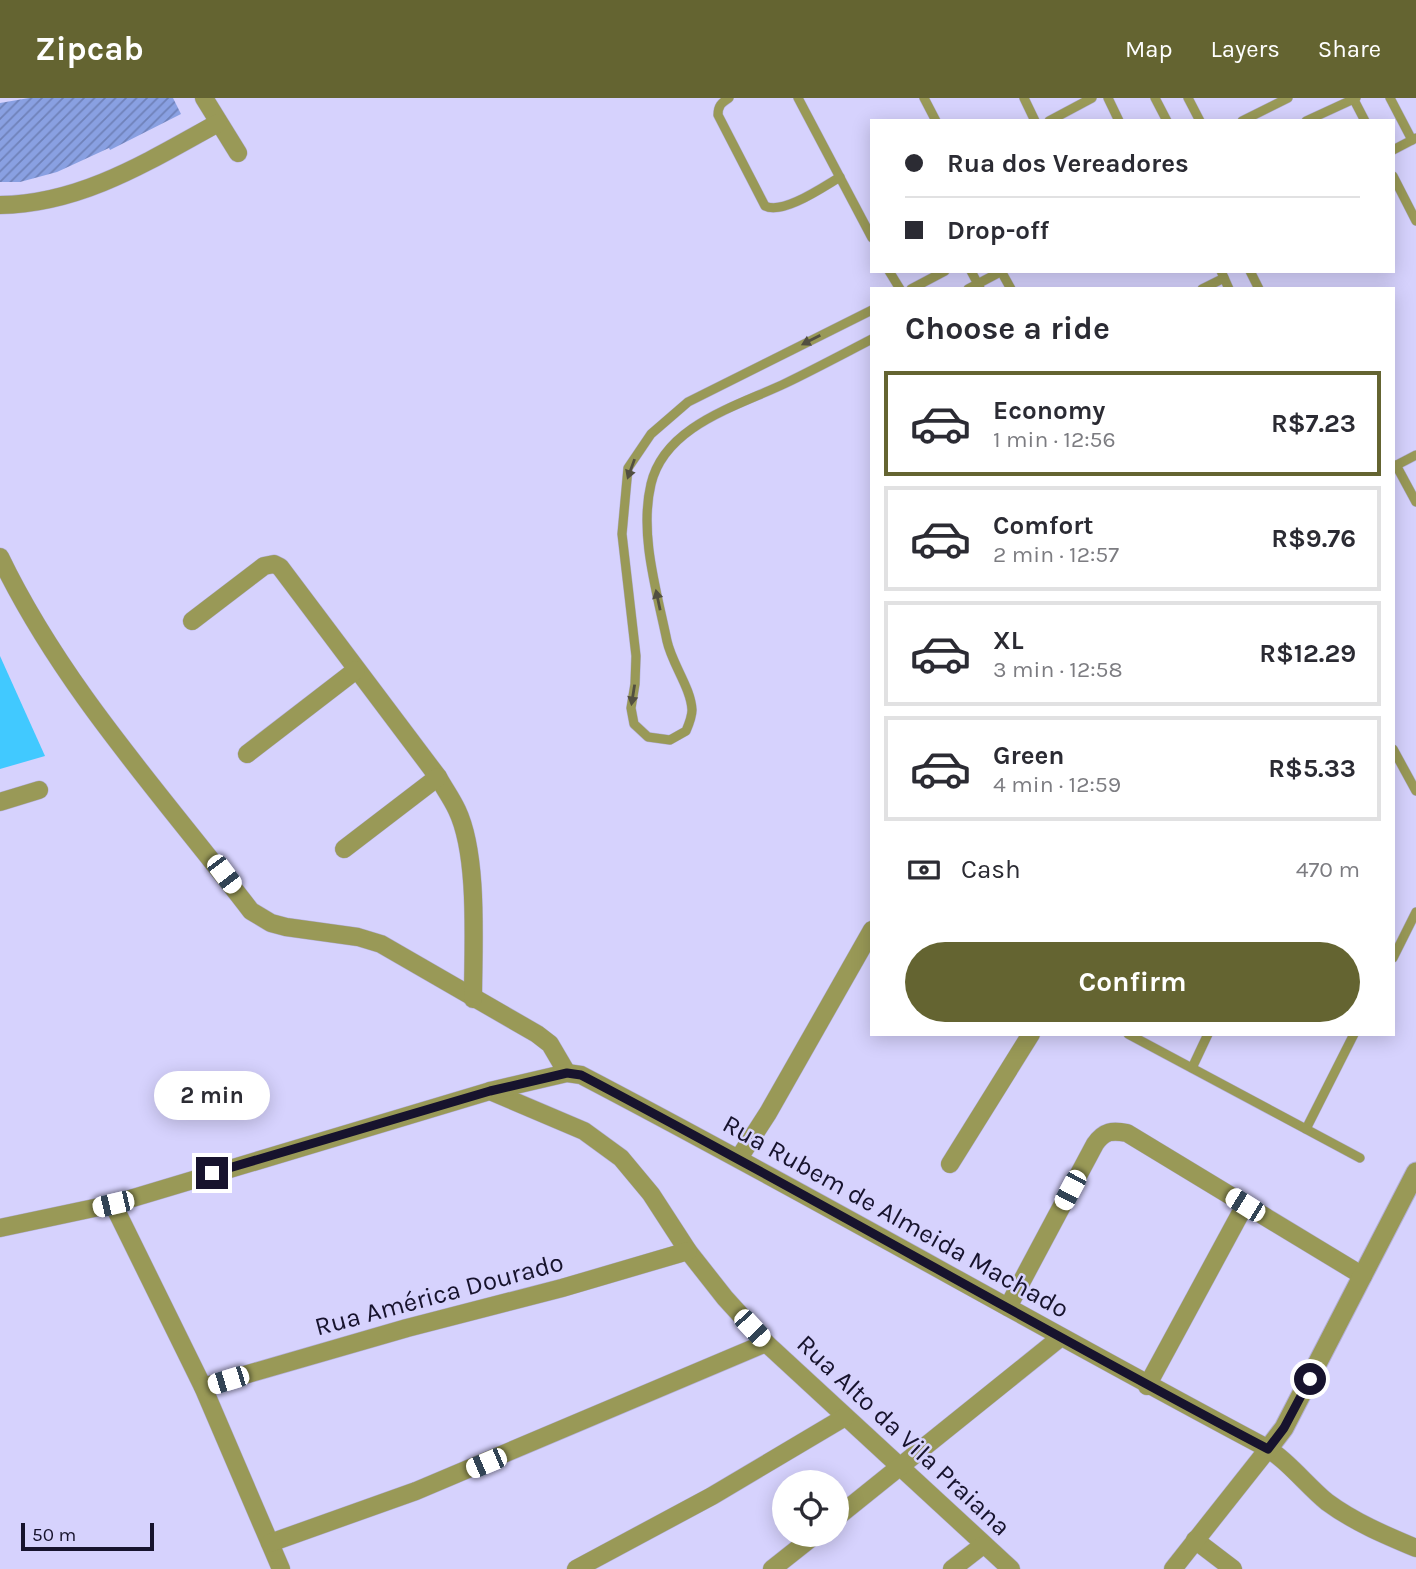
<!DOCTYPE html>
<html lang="en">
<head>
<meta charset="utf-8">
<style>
	:root { --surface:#fff; --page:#f7f7f7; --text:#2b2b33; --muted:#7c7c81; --line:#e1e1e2; --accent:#646431 }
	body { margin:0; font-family:Karla,sans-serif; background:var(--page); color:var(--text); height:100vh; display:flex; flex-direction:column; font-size:26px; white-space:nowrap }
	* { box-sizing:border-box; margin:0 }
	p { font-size:23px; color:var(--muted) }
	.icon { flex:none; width:38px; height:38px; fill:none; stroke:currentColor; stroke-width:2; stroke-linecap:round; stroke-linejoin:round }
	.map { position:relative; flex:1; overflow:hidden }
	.drawer { position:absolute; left:870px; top:189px; width:525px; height:749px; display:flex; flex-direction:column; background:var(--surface); border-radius:0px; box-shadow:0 4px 18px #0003 }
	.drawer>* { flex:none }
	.top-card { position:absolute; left:870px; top:21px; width:525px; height:154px; border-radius:0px; box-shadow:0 4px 18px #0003; display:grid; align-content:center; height:154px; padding:0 35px; background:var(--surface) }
	.controls { position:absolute; left:772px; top:1372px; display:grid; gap:14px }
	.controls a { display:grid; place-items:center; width:77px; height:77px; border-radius:50%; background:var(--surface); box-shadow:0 4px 18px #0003; font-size:35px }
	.scale { position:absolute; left:21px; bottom:18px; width:133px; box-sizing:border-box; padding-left:7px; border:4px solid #17132d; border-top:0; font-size:19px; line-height:24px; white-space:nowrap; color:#17132d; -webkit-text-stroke:5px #d6d2fd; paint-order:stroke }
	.end { position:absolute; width:32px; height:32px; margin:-16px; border:9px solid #17132d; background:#fff; box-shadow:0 0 0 4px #fff }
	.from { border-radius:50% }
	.bubble { position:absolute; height:49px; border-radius:24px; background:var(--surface); box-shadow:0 4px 18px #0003; font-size:23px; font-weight:700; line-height:49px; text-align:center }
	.car { position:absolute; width:21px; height:42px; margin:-21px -10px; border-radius:9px; box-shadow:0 0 5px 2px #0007; background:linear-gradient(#fff 24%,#345 0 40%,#fff 0 76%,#345 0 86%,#fff 0) }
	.top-card b { display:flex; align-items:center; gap:24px; height:66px; font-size:26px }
	.top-card b+b { border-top:2px solid var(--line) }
	.top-card i { width:18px; height:18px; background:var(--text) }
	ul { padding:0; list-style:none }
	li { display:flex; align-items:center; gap:21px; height:105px; margin:0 14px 10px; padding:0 21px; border:4px solid var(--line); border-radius:0px }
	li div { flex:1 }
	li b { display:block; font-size:26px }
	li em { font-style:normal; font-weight:700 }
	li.on { border-color:var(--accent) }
	li>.icon { width:63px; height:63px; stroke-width:1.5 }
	h2 { padding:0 35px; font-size:32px; line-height:84px }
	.pay { display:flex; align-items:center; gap:18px; height:77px; padding:0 35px; font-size:26px }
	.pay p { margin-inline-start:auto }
	.cta { display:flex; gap:14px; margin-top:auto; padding:14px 35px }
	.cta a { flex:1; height:80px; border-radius:42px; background:var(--accent); color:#fff; font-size:28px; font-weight:700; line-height:80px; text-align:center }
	header { display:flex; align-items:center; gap:42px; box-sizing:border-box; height:98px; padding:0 35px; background:var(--accent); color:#fff }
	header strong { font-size:33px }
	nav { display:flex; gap:38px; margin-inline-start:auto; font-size:24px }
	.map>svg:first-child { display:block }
	.water { fill:#41c9ff }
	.building { fill:url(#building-hatch) }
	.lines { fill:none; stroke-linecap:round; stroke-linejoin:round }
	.service-casing { stroke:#b4b0d8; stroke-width:10 }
	.minor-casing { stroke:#b4b0d8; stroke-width:19 }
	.tertiary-casing { stroke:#b4b0d8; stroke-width:21 }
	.service { stroke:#999957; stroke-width:9 }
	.minor { stroke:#999957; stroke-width:18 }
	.tertiary { stroke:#999957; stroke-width:19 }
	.oneway { fill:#524f40 }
	.route { stroke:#17132d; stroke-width:9 }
	.labels { text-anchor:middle; stroke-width:5; stroke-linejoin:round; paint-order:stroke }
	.street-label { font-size:26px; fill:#17132d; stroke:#d6d2fd }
</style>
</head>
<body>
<header>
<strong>Zipcab</strong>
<nav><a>Map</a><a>Layers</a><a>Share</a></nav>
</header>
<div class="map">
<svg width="1416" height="1471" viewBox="0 0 1416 1471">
	<defs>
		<pattern id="building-hatch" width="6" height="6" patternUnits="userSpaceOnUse" patternTransform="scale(1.75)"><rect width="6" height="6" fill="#89a0e2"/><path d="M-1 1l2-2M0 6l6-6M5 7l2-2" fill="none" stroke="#6f81b8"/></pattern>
	</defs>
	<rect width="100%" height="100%" fill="#d6d2fd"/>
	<polygon class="water" points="0,558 45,658 0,671"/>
	<polygon class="building" points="29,0 173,0 181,16 110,52 109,50 57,74 20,84 0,84 0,5"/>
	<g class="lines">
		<g class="service-casing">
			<g id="service">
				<path d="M729,0C721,5 718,8 718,17L765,108C783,117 823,89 840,79"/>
				<polyline points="798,0 872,140"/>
				<polyline points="924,0 936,23"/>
				<polyline points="1024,0 1035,23"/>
				<polyline points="1108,0 1119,23"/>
				<polyline points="1155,0 1167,23"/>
				<polyline points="1188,0 1200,23"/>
				<polyline points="1353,0 1365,23"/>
				<polyline points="1390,0 1412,42"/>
				<polyline points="1049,23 1092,0"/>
				<polyline points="1242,23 1288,0"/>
				<polyline points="1306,23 1356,0"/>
				<polyline points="1393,52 1416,40"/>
				<polyline points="1393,78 1416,123"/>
				<polyline points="889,173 900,191"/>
				<polyline points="971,173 980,190"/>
				<polyline points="1001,173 1011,191"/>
				<polyline points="1221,173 1229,191"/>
				<polyline points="1250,173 1259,191"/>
				<polyline points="911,191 945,173"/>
				<polyline points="968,191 1002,173"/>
				<polyline points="1202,191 1224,180"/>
				<path d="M872,212L688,304L651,336L628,370L622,436L636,558L635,586L631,610L634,626L648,639L670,642L686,633C689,626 692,619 692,612C691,590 672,566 667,543C657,494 639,436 651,386C665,327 738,308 786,285C815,271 843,256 872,241"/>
				<polyline points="1396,367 1416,404"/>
				<polyline points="1393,369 1416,357"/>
				<polyline points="1393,651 1416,693"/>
				<polyline points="1393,860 1416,814"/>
				<polyline points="1128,936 1360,1060"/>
				<polyline points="1192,970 1208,936"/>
				<polyline points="1306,1031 1354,936"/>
			</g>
		</g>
		<g class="minor-casing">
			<g id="minor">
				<polyline points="204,0 238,55"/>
				<path d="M0,107C81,106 149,63 218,25"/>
				<path d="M0,459C63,590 163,698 251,813L271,825L286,829L358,839L381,846L537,936L550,946L567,975"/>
				<path d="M192,523L264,468L274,466L280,469L438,679C444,690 452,701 457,712C479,758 473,849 473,901"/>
				<polyline points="247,656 356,572"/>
				<polyline points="0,704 39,692"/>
				<polyline points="344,751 438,679"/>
				<polyline points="490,993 584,1033 621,1060 651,1096 688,1153 725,1200 766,1245 1011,1471"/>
				<polyline points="739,1060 768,1015 872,832"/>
				<polyline points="950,1066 1031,936"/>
				<polyline points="113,1106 203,1289 281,1471"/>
				<path d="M0,1130L113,1106L490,993L567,975L581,977C811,1097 1035,1227 1263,1348C1287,1361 1306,1387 1327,1404C1354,1424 1385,1437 1416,1450"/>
				<path d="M1008,1209L1095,1046C1104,1033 1112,1032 1127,1035L1363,1178"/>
				<polyline points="1147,1288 1245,1107"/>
				<polyline points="203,1289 407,1230 562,1190 688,1153"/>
				<polyline points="836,1420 1061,1239"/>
				<polyline points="1195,1442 1233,1471"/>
				<polyline points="270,1445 416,1393 766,1245"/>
				<polyline points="576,1471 712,1398 845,1319"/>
				<polyline points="772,1471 815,1437"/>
				<polyline points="952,1471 983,1447"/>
				<polyline points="1173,1471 1268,1351"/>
			</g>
		</g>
		<g class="tertiary-casing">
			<polyline id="tertiary" points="1268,1351 1284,1330 1416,1074"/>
		</g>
		<use href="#service" class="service"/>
		<use href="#minor" class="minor"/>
		<use href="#tertiary" class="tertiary"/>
	</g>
	<defs><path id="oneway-solid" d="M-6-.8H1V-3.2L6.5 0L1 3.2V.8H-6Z" transform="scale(1.75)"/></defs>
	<g class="oneway">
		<use href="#oneway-solid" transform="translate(811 242) rotate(153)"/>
		<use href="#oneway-solid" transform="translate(631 371) rotate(110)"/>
		<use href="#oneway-solid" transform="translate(658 502) rotate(-102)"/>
		<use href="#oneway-solid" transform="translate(633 597) rotate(99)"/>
	</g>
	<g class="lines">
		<path class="route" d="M212,1075L490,993L567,975L581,977C812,1098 1037,1230 1268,1351L1284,1330L1310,1281"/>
	</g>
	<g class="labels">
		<g class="street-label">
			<text transform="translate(896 1118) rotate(29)" y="9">Rua Rubem de Almeida Machado</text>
			<text transform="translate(439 1196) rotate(-15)" y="9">Rua América Dourado</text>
			<text transform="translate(904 1337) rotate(43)" y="9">Rua Alto da Vila Praiana</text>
		</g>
	</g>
</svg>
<div class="controls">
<a><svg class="icon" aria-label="locate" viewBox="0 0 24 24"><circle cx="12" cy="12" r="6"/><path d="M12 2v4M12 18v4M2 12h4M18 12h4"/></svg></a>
</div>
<div class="scale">50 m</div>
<i class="end from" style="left:1310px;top:1281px"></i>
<i class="end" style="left:212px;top:1075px"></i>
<div class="bubble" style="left:154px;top:973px;width:116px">2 min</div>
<i class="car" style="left:224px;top:776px;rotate:143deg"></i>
<i class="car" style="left:1070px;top:1092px;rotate:208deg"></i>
<i class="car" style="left:113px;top:1106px;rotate:257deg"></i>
<i class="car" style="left:1245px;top:1107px;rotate:302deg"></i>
<i class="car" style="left:752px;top:1230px;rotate:137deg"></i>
<i class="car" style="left:228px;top:1282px;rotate:253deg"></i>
<i class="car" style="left:486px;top:1365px;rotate:247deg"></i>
<div class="top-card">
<b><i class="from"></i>Rua dos Vereadores</b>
<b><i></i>Drop-off</b>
</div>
<section class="drawer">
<h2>Choose a ride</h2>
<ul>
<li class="on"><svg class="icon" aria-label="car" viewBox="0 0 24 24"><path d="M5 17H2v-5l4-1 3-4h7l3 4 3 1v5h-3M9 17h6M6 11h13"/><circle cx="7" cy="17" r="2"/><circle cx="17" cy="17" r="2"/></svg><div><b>Economy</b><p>1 min · 12:56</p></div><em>R$7.23</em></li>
<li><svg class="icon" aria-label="car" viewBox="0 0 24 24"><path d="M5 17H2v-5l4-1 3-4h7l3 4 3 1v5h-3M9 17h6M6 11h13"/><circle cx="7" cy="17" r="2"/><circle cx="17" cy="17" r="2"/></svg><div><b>Comfort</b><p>2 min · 12:57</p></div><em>R$9.76</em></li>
<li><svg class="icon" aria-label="car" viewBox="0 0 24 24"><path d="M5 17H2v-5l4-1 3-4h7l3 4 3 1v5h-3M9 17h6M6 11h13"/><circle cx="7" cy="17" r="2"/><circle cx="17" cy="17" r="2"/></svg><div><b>XL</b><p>3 min · 12:58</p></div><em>R$12.29</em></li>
<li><svg class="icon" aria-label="car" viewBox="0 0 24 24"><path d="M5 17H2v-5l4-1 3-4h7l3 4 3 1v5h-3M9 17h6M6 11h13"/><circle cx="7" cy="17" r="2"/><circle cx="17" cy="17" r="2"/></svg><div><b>Green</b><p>4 min · 12:59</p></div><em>R$5.33</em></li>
</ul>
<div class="pay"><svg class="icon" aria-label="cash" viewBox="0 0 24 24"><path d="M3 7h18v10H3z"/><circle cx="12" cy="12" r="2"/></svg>Cash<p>470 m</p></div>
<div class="cta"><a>Confirm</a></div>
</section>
</div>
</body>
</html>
